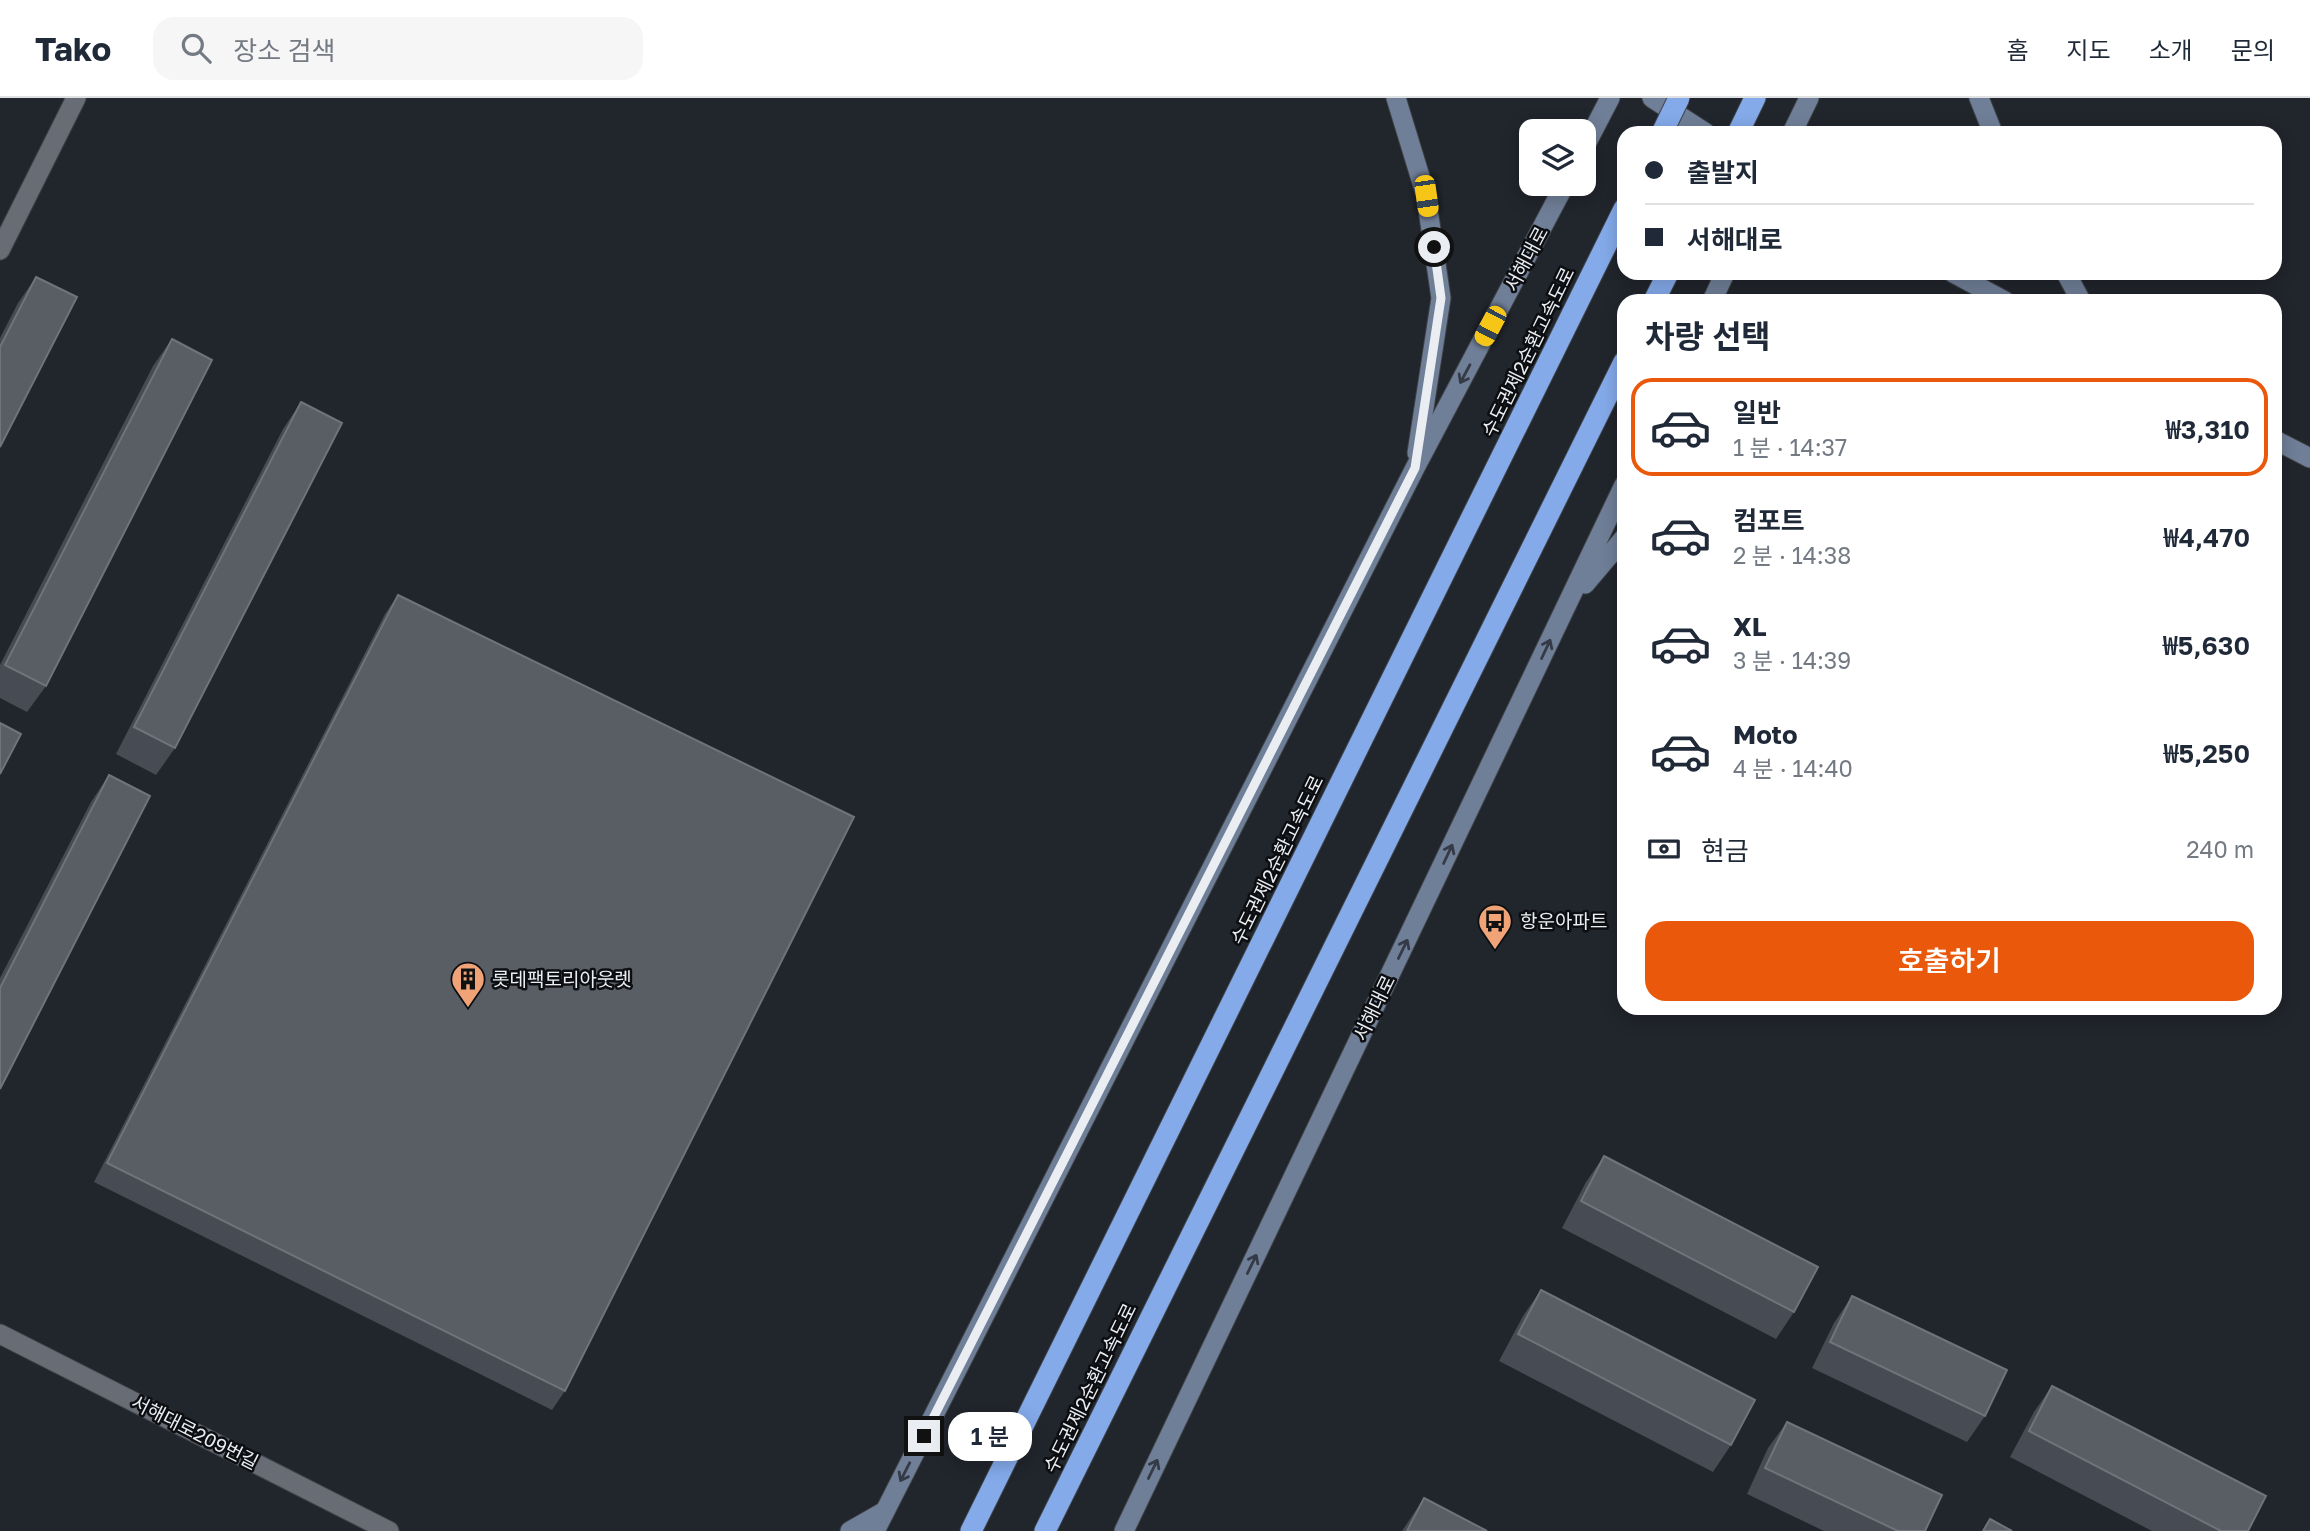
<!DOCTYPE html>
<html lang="ko">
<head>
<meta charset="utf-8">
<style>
	:root { --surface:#fff; --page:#f6f6f7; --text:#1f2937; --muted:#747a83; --line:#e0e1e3; --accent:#ea580c }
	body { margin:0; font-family:"Golos Text","Noto Sans KR",sans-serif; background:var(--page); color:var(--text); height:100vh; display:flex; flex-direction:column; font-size:26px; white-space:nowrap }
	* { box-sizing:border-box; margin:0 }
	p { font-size:23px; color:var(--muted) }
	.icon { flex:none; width:38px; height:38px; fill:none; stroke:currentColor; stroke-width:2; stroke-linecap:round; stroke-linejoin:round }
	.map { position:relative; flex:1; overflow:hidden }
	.details { position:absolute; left:1617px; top:196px; width:665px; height:721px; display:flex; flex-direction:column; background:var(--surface); border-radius:21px; box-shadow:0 4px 18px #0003 }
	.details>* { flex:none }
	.guide { position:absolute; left:1617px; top:28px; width:665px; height:154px; border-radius:21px; box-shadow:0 4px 18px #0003; display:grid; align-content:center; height:154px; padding:0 28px; background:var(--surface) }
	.buttons { position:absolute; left:1519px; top:21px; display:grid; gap:14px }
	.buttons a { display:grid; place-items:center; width:77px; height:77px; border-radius:14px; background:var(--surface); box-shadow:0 4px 18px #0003; font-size:35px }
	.end { position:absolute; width:32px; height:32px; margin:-16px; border:9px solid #eaedf1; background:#111; box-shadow:0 0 0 4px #111 }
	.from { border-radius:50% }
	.bubble { position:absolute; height:49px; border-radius:21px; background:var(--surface); box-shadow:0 4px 18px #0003; font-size:23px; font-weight:600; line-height:49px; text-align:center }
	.car { position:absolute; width:21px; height:42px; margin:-21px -10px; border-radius:9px; box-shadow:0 0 5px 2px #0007; background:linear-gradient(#f5c518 24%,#345 0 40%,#f5c518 0 76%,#345 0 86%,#f5c518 0) }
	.guide b { display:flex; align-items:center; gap:24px; height:66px; font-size:26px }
	.guide b+b { border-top:2px solid var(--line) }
	.guide i { width:18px; height:18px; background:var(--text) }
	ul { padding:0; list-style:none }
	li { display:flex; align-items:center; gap:21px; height:98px; margin:0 14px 10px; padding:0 14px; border:4px solid transparent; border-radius:21px }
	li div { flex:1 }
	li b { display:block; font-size:26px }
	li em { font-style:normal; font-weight:600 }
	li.active { border-color:var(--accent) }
	li>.icon { width:63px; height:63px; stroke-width:1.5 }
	h2 { padding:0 28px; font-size:32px; line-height:84px }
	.pay { display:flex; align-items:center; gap:18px; height:77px; padding:0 28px; font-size:26px }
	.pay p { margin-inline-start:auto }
	.action { display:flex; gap:14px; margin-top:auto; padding:14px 28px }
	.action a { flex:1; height:80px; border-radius:21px; background:var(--accent); color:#fff; font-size:28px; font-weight:600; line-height:80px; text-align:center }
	header { display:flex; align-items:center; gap:42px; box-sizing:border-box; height:98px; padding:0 35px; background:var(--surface); border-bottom:2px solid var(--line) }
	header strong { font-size:33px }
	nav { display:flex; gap:38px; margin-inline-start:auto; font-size:24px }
	.search { width:490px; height:63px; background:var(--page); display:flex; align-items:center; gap:18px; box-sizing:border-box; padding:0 24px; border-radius:21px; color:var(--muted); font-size:26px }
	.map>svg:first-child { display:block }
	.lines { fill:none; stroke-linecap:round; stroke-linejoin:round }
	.service-casing { stroke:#404449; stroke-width:21 }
	.minor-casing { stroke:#404449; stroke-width:21 }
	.secondary-casing { stroke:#404449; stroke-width:21 }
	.motorway-casing { stroke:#404449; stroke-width:23 }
	.service { stroke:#676c75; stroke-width:19 }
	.minor { stroke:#676c75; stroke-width:19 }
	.secondary { stroke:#707f98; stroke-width:19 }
	.motorway { stroke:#84aaea; stroke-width:21 }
	.motorway-bridge-casing { stroke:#404449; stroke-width:23; stroke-linecap:butt }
	.motorway-bridge { stroke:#84aaea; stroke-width:21 }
	.wall { fill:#474b53 }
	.building { fill:#595d64; stroke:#70737a; stroke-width:2 }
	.oneway { stroke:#343b47 }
	.route { stroke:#eaedf1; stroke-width:9 }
	.labels { text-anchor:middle; stroke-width:5; stroke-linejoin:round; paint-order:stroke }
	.street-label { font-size:19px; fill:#eaedf1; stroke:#0c0e11 }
	.poi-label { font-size:19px; fill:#eaedf1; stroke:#0c0e11; text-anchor:start }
</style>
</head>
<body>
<header>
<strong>Tako</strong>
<div class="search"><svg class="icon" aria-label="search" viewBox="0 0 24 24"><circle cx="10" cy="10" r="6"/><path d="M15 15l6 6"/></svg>장소 검색</div>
<nav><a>홈</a><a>지도</a><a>소개</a><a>문의</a></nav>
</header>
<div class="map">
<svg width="2310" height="1433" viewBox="0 0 2310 1433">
	<rect width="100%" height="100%" fill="#21252c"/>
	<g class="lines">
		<g class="service-casing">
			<polyline id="service" points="0,152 76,0"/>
		</g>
		<g class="minor-casing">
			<polyline id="minor" points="0,1236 389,1433"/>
		</g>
		<g class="secondary-casing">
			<g id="secondary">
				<polyline points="1396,0 1426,98 1441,200 1417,355"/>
				<polyline points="1652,0 1706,35"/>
				<polyline points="1979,0 1993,35"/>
				<polyline points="1792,35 1809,0"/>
				<polyline points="1584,50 1610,0"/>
				<polyline points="1953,175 2005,203"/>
				<polyline points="2066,175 2081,203"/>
				<polyline points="1712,203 1725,175"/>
				<polyline points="2275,342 2310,360"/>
				<polyline points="1585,486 1624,440"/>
				<polyline points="850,1433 885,1413"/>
				<polyline points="875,1433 1415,370 1565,86"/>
				<polyline points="1124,1433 1624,387"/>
			</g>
		</g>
		<g class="motorway-casing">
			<g id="motorway">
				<polyline points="1738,35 1755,0"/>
				<polyline points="1654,203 1668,175"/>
				<polyline points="971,1433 1624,111"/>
				<polyline points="1045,1433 1624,264"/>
			</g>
		</g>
		<use href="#service" class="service"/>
		<use href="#minor" class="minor"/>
		<use href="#secondary" class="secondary"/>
		<use href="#motorway" class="motorway"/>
		<g class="motorway-bridge-casing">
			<polyline id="motorway-bridge" points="1662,35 1679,0"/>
		</g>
		<use href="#motorway-bridge" class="motorway-bridge"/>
	</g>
	<g class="wall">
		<polygon points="36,179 0,349 0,240 18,205"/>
		<polygon points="172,241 46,588 27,614 0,600 0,567 153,268"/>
		<polygon points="301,304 175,650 156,677 116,656 283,331"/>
		<polygon points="398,497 565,1293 552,1312 94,1084 385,516"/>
		<polygon points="109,677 0,991 0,880 91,704"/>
		<polygon points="1604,1058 1794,1214 1776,1241 1562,1130 1586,1084"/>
		<polygon points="1541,1192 1731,1347 1713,1374 1499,1263 1523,1218"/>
		<polygon points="1852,1198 1985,1318 1967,1344 1812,1270 1834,1225"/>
		<polygon points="2052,1288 2248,1433 2152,1433 2010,1359 2034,1314"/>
		<polygon points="1787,1324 1925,1433 1824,1433 1747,1396 1768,1350"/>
		<polygon points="1424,1400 1487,1433 1402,1433"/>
	</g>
	<g class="building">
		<polygon points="36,179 77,199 0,349 0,249"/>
		<polygon points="172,241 212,262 46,588 5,567"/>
		<polygon points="301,304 342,325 175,650 134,629"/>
		<polygon points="398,497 854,719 565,1293 107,1065"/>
		<polygon points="0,625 21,636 0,676"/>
		<polygon points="109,677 150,698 0,991 0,890"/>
		<polygon points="1604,1058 1818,1169 1794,1214 1581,1103"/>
		<polygon points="1541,1192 1755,1302 1731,1347 1518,1236"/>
		<polygon points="1852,1198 2007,1272 1985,1318 1830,1244"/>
		<polygon points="2052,1288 2266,1398 2248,1433 2221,1433 2029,1333"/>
		<polygon points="1787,1324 1942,1397 1925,1433 1898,1433 1765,1370"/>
		<polygon points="1424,1400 1487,1433 1407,1433"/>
		<polygon points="1990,1421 2012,1433 1983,1433"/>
	</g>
	<defs><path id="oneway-shaft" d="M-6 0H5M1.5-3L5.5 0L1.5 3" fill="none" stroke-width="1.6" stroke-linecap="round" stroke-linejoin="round" transform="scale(1.75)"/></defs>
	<g class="oneway">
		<use href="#oneway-shaft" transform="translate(1465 276) rotate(118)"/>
		<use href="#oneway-shaft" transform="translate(1546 551) rotate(-65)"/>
		<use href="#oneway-shaft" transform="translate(1448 756) rotate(-65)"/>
		<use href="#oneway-shaft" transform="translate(1403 851) rotate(-64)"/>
		<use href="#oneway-shaft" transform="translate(1252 1166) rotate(-64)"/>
		<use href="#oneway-shaft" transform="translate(1153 1371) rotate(-64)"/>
		<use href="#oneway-shaft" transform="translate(905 1374) rotate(117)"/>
	</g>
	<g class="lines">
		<polyline class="route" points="924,1338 1415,370 1441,200 1434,149"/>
	</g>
	<defs>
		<g id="bus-pin" transform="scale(1.75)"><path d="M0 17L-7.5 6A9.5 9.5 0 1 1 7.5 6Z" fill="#efa377" stroke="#0c0e11"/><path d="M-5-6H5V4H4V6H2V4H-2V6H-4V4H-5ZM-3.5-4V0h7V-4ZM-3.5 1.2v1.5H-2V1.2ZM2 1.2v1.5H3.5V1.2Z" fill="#111"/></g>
		<g id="building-pin" transform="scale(1.75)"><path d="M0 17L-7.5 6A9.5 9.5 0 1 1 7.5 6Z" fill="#efa377" stroke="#0c0e11"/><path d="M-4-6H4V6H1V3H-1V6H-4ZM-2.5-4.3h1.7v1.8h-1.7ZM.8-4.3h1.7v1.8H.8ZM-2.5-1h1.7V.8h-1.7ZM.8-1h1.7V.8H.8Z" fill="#111"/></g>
	</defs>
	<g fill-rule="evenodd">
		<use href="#bus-pin" x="1495" y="823"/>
		<use href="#building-pin" x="468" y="881"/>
	</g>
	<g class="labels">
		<g class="street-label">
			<text transform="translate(1526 161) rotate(-62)" y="7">서해대로</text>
			<text transform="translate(1528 254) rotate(-64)" y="7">수도권제2순환고속도로</text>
			<text transform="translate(1277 762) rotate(-64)" y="7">수도권제2순환고속도로</text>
			<text transform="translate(1374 910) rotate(-64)" y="7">서해대로</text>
			<text transform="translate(1090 1290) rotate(-64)" y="7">수도권제2순환고속도로</text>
			<text transform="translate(195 1334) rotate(27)" y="7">서해대로209번길</text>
		</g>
		<g class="poi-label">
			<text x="1520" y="830">항운아파트</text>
			<text x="492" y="888">롯데팩토리아웃렛</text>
		</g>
	</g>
</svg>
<div class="buttons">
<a><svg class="icon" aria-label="layers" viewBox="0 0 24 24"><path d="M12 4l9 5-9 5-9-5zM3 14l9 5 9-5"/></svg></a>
</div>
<i class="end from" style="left:1434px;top:149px"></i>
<i class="end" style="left:924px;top:1338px"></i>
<div class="bubble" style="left:948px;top:1314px;width:84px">1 분</div>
<i class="car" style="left:1426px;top:98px;rotate:172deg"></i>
<i class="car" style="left:1490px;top:228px;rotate:208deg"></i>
<div class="guide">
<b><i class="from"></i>출발지</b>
<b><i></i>서해대로</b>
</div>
<section class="details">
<h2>차량 선택</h2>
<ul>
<li class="active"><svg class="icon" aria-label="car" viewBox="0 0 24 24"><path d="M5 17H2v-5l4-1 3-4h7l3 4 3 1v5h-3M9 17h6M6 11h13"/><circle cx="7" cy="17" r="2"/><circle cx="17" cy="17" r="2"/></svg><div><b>일반</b><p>1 분 · 14:37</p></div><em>₩3,310</em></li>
<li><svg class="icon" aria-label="car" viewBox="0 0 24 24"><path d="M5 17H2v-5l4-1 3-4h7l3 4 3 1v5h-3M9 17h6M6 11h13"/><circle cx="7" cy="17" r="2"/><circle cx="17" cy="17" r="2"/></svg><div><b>컴포트</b><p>2 분 · 14:38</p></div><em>₩4,470</em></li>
<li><svg class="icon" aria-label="car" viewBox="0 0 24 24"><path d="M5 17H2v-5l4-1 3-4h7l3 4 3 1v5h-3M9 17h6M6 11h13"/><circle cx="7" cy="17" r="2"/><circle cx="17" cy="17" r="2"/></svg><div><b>XL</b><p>3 분 · 14:39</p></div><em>₩5,630</em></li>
<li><svg class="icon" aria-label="car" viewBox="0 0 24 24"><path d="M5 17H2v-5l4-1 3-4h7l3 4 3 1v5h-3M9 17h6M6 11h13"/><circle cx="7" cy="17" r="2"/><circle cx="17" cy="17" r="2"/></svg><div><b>Moto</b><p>4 분 · 14:40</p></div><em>₩5,250</em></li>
</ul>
<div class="pay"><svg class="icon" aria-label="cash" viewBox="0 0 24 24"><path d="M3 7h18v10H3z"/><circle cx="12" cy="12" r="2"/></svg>현금<p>240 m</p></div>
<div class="action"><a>호출하기</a></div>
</section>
</div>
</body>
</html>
